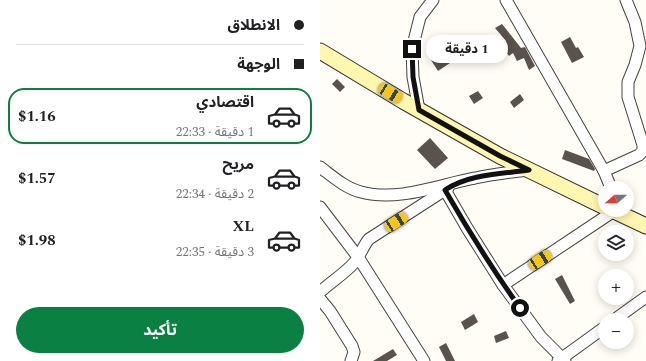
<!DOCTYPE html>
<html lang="ar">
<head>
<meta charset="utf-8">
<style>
	:root { --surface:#fff; --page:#f2f2f2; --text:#202124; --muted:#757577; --line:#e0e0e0; --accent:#0b8043 }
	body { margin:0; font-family:Spectral,"Noto Sans Arabic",serif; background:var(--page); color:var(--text); direction:rtl; height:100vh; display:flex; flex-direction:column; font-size:15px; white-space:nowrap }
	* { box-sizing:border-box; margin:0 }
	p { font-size:13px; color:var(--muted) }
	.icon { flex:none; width:22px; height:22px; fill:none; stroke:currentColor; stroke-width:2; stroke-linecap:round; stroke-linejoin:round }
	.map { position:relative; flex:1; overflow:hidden; direction:ltr }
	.drawer { display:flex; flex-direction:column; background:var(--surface); width:320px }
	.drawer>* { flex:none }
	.hud { display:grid; align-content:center; height:88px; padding:0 16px; background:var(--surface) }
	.needle { width:26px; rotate:250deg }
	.buttons { position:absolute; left:278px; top:181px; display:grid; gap:8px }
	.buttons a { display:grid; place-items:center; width:36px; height:36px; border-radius:50%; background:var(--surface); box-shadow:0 2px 10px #0003; font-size:20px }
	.end { position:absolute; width:18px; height:18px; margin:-9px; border:5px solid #111; background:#fff; box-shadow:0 0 0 2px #fff }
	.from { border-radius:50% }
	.bubble { position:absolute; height:28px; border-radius:14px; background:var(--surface); box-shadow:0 2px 10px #0003; font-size:13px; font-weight:700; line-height:28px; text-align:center; direction:rtl }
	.car { position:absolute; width:12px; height:24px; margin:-12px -6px; border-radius:5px; box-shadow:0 0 3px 1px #0007; background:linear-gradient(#f5c518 24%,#345 0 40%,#f5c518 0 76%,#345 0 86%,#f5c518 0) }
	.hud b { display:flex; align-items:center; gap:14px; height:38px; font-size:15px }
	.hud b+b { border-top:1px solid var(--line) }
	.hud i { width:10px; height:10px; background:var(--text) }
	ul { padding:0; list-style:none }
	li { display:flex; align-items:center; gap:12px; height:56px; margin:0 8px 6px; padding:0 8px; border:2px solid transparent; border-radius:16px }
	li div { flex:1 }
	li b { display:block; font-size:15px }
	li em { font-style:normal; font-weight:700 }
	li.active { border-color:var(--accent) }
	li>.icon { width:36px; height:36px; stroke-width:1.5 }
	.cta { display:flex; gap:8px; margin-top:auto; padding:8px 16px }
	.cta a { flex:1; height:46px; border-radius:24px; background:var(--accent); color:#fff; font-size:16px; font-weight:700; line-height:46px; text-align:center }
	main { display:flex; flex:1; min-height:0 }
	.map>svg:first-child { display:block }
	.building { fill:#5a524d }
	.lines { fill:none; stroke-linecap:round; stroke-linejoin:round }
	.street-casing { stroke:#444; stroke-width:13 }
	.secondary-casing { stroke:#333; stroke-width:17 }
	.street { stroke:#fff; stroke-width:11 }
	.secondary { stroke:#fff6b0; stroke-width:15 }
	.route { stroke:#111; stroke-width:5 }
</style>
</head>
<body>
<main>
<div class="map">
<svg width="326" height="361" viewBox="0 0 326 361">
	<rect width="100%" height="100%" fill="#fffdf5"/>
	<g class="building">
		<polygon points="182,24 201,48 205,47 215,66 209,70 204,58 197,61 193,53 189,56 181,45 186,41 175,28"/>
		<polygon points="250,37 256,48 258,47 264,57 252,63 241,42"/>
		<polygon points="117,44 130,63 118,71 111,60 114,58 108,50"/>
		<polygon points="17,79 25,87 20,92 12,84"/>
		<polygon points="158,91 163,98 154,104 149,96"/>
		<polygon points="200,94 204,100 194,108 190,102"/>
		<polygon points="110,138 128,158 115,169 97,150"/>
		<polygon points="245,150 269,159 275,169 274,171 242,159"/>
		<polygon points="242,275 255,301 250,304 235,279"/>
		<polygon points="154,314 158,322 145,330 141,322"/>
		<polygon points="186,331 189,338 176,343 174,336"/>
		<polygon points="126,343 135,361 126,361 119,347"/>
		<polygon points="73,349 77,355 67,361 53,361"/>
	</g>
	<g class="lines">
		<g class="street-casing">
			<g id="street">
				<polyline points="186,0 284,171 291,188"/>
				<polyline points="99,110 93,77 92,49 100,17 113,0"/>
				<path d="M0,167C12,176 25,188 41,192C79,202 118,185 155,178C173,174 191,172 209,170"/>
				<polyline points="284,171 319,155 323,151 323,145 308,97 308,82 315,65 320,46 315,22 306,0"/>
				<polyline points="125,190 147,228 183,285 221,337 245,361"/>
				<polyline points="0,207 38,257 104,361"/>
				<polyline points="183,285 294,211"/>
				<path d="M0,292C11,282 24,274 34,263C40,256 43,246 49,239L128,188"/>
				<polyline points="0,299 10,311 32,346 34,352 31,361"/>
				<polyline points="294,320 326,297"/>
				<polyline points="238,361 285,327"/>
			</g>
		</g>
		<g class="secondary-casing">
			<g id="secondary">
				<polyline points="0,51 83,101 180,156 285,207"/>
				<polyline points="292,210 326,226"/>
			</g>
		</g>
		<use href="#street" class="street"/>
		<use href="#secondary" class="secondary"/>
	</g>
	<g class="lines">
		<path class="route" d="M92,49L93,77L99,110L180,156L209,170C181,174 149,174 125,190C148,230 173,270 200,308"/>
	</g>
</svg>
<div class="buttons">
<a><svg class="needle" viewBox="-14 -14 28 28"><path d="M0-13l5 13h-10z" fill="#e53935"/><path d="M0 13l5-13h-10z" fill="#757577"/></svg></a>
<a><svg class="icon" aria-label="layers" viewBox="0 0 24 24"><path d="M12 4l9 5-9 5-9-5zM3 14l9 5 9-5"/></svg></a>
<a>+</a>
<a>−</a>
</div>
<i class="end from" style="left:200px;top:308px"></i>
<i class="end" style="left:92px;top:49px"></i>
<div class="bubble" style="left:106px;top:35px;width:82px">1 دقيقة</div>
<i class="car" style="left:70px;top:93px;rotate:121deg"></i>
<i class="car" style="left:76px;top:222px;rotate:57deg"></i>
<i class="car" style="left:220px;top:260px;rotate:57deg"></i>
</div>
<section class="drawer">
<div class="hud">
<b><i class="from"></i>الانطلاق</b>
<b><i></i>الوجهة</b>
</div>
<ul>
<li class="active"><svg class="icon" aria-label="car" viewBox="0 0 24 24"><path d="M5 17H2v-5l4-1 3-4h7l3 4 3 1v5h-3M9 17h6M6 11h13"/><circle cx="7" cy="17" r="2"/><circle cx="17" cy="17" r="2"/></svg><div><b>اقتصادي</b><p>1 دقيقة · 22:33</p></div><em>$1.16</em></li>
<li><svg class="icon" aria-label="car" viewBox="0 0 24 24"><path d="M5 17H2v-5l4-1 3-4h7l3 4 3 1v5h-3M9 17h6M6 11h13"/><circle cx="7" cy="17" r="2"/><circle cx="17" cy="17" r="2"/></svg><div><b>مريح</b><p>2 دقيقة · 22:34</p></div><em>$1.57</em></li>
<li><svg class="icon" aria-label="car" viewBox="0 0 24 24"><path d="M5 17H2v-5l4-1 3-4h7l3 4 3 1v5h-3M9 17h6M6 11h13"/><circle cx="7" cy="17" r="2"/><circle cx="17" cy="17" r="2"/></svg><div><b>XL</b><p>3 دقيقة · 22:35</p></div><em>$1.98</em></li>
</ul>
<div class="cta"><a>تأكيد</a></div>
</section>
</main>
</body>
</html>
